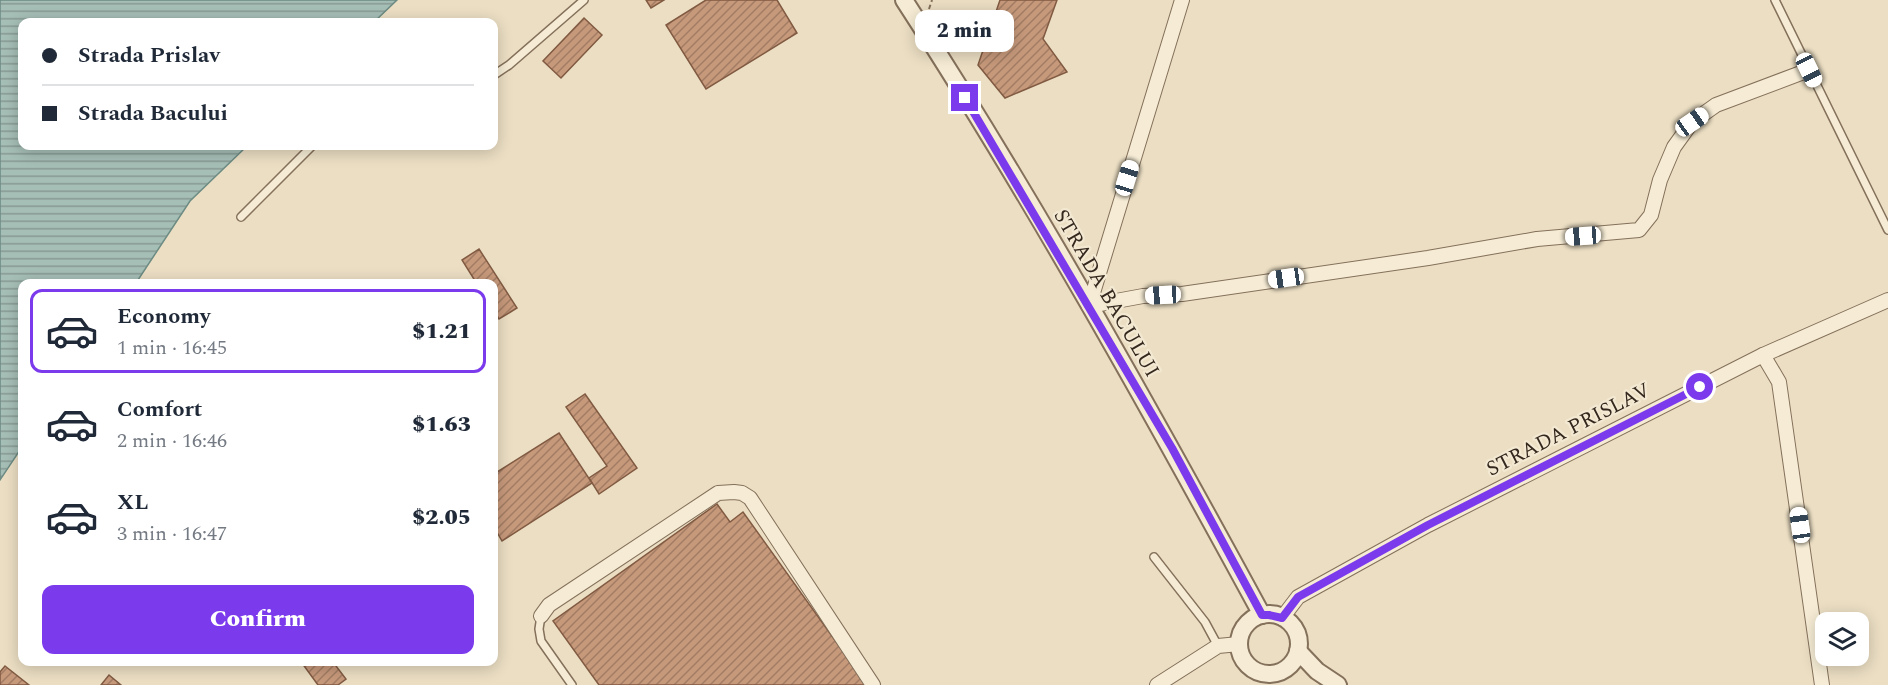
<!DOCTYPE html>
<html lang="en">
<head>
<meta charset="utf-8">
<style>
	:root { --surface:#fff; --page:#f6f6f7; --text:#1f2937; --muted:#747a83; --line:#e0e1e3; --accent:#7c3aed }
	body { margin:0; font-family:Spectral,serif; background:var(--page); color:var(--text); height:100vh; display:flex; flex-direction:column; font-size:22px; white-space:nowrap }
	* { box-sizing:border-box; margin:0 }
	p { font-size:20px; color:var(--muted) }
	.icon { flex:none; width:33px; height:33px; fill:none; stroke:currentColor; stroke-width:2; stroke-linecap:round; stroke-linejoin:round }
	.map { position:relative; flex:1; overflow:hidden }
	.drawer { position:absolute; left:18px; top:279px; width:480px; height:387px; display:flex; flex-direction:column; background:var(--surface); border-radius:12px; box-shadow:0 3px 15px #0003 }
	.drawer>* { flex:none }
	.guide { position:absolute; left:18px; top:18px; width:480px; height:132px; border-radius:12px; box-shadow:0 3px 15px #0003; display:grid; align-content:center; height:132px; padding:0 24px; background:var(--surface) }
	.fabs { position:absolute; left:1815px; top:612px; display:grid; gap:12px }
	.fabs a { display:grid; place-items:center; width:54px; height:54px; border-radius:12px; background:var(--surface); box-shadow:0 3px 15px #0003; font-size:30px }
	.end { position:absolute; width:27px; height:27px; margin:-14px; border:8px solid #7c3aed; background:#fff; box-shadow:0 0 0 3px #fff }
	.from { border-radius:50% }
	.bubble { position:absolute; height:42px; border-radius:12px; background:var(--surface); box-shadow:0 3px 15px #0003; font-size:20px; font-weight:800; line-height:42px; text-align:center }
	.car { position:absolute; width:18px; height:36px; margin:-18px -9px; border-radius:8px; box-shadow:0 0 4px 2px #0007; background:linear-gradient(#fff 24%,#345 0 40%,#fff 0 76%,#345 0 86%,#fff 0) }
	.guide b { display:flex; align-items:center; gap:21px; height:57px; font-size:22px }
	.guide b+b { border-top:2px solid var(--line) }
	.guide i { width:15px; height:15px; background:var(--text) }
	ul { padding:10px 0 0; list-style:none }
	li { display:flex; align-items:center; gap:18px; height:84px; margin:0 12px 9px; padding:0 12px; border:3px solid transparent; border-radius:12px }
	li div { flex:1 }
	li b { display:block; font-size:22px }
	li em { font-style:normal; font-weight:800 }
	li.selected { border-color:var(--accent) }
	li>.icon { width:54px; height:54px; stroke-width:1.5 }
	.action { display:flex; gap:12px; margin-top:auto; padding:12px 24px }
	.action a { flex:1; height:69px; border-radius:12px; background:var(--accent); color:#fff; font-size:24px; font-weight:800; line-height:69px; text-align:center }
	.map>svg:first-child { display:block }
	.water { fill:url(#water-rules); stroke:#6c8b83; stroke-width:1.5 }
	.building { fill:url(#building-hatch); stroke:#815a42; stroke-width:1.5 }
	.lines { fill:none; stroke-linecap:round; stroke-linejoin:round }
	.service-casing { stroke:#84705b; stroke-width:10 }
	.minor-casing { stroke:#84705b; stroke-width:16 }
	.tertiary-casing { stroke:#84705b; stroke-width:20 }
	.path { stroke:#84705b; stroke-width:2; stroke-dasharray:4.5 3; stroke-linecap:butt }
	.service { stroke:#f6ecd5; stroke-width:7 }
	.minor { stroke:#f6ecd5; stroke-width:14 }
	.tertiary { stroke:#f6ecd5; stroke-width:16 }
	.route { stroke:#7c3aed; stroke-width:8 }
	.labels { text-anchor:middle; stroke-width:4.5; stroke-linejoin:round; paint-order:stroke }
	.street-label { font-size:21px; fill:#34281e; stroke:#f3e9d2 }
</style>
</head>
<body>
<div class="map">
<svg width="1888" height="685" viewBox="0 0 1888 685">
	<defs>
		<pattern id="water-rules" width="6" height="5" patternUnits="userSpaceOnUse" patternTransform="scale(1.5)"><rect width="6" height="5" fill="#a5beb6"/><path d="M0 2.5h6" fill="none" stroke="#879a93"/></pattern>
		<pattern id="building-hatch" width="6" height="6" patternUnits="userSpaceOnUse" patternTransform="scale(1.5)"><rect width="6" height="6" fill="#c7997b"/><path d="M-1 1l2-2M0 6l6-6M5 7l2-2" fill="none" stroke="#a27d64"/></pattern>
	</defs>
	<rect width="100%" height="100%" fill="#ebdec3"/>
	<polygon class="water" points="0,0 397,0 374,22 22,22 22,146 247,146 190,201 136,283 22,284 22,447 0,480"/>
	<g class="building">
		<polygon points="646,0 664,0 651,8"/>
		<polygon points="706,0 777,0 797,33 706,89 666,25"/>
		<polygon points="1000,0 1057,0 1043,39 1067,72 1005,98 978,65"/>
		<polygon points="584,18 602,35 561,78 543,61"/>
		<polygon points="479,249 517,308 499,319 494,310 494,284 477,284 462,260"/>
		<polygon points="585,394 637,468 599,494 589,478 607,466 566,407"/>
		<polygon points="559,433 592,483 502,541 494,527 494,474"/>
		<polygon points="717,504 730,522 743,512 867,685 599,685 553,621"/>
		<polygon points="303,662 333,662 346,679 338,685 318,685 302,663"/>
		<polygon points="5,666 29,685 0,685 0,672"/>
		<polygon points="109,675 121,685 101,685"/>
	</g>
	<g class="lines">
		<g class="service-casing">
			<g id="service">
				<polyline points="1775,0 1888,230"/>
				<polyline points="494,75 509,65 584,0"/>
				<polyline points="241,217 312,146"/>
				<polyline points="1154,557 1205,622 1218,646"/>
				<polyline points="541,616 539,629 541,641 572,685"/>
			</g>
		</g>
		<g class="minor-casing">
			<g id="minor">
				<polyline points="1182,0 1089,306 1143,296 1182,294 1428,258 1537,239 1639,230 1651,215 1660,180 1674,147 1692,122 1716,105 1809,70"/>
				<polyline points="1763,355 1779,382 1822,685"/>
				<polyline points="541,616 549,605 718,493 734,492 742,493 750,498 873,685"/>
				<polyline points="1282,618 1298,597 1428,525 1763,355 1888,300"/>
				<polyline points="1157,685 1218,646 1239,644"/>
			</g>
		</g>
		<g class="tertiary-casing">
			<g id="tertiary">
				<path d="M904,0C1033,199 1149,407 1262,615"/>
				<circle cx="1269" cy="644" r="30"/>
				<polyline points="1298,651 1317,671 1338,685"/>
			</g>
		</g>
		<polyline class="path" points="929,9 932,0"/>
		<use href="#service" class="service"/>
		<use href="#minor" class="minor"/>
		<use href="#tertiary" class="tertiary"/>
	</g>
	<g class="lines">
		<polyline class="route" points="965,98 1172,448 1262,615 1269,615 1282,618 1298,597 1428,525 1700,387"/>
	</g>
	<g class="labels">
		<g class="street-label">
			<text transform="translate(1107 293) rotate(60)" y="7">STRADA BACULUI</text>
			<text transform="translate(1568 429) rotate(-27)" y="7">STRADA PRISLAV</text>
		</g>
	</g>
</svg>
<div class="fabs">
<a><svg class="icon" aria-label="layers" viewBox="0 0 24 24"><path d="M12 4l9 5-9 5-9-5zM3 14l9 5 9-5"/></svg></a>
</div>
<i class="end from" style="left:1700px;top:387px"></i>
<i class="end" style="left:965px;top:98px"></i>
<div class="bubble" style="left:915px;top:10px;width:99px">2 min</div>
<i class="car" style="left:1809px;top:70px;rotate:154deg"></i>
<i class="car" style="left:1692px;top:122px;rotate:55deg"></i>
<i class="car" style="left:1127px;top:178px;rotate:17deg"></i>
<i class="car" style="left:1583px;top:236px;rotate:266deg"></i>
<i class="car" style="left:1286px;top:278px;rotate:262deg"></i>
<i class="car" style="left:1163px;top:295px;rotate:267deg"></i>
<i class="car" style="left:1800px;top:525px;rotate:352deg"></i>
<div class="guide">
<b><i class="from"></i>Strada Prislav</b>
<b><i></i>Strada Bacului</b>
</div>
<section class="drawer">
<ul>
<li class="selected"><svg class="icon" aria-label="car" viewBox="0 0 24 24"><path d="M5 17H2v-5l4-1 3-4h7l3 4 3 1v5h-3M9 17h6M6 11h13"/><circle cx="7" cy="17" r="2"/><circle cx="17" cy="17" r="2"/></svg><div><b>Economy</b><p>1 min · 16:45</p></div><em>$1.21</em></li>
<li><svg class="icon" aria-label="car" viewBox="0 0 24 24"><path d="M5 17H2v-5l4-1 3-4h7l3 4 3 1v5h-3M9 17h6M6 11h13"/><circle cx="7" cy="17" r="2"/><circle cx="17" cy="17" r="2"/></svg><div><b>Comfort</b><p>2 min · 16:46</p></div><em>$1.63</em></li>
<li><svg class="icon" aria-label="car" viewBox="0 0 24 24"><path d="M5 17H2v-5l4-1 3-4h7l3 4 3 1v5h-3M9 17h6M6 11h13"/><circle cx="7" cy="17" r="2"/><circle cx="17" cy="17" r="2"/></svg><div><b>XL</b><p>3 min · 16:47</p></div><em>$2.05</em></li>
</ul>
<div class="action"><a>Confirm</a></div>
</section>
</div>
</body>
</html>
